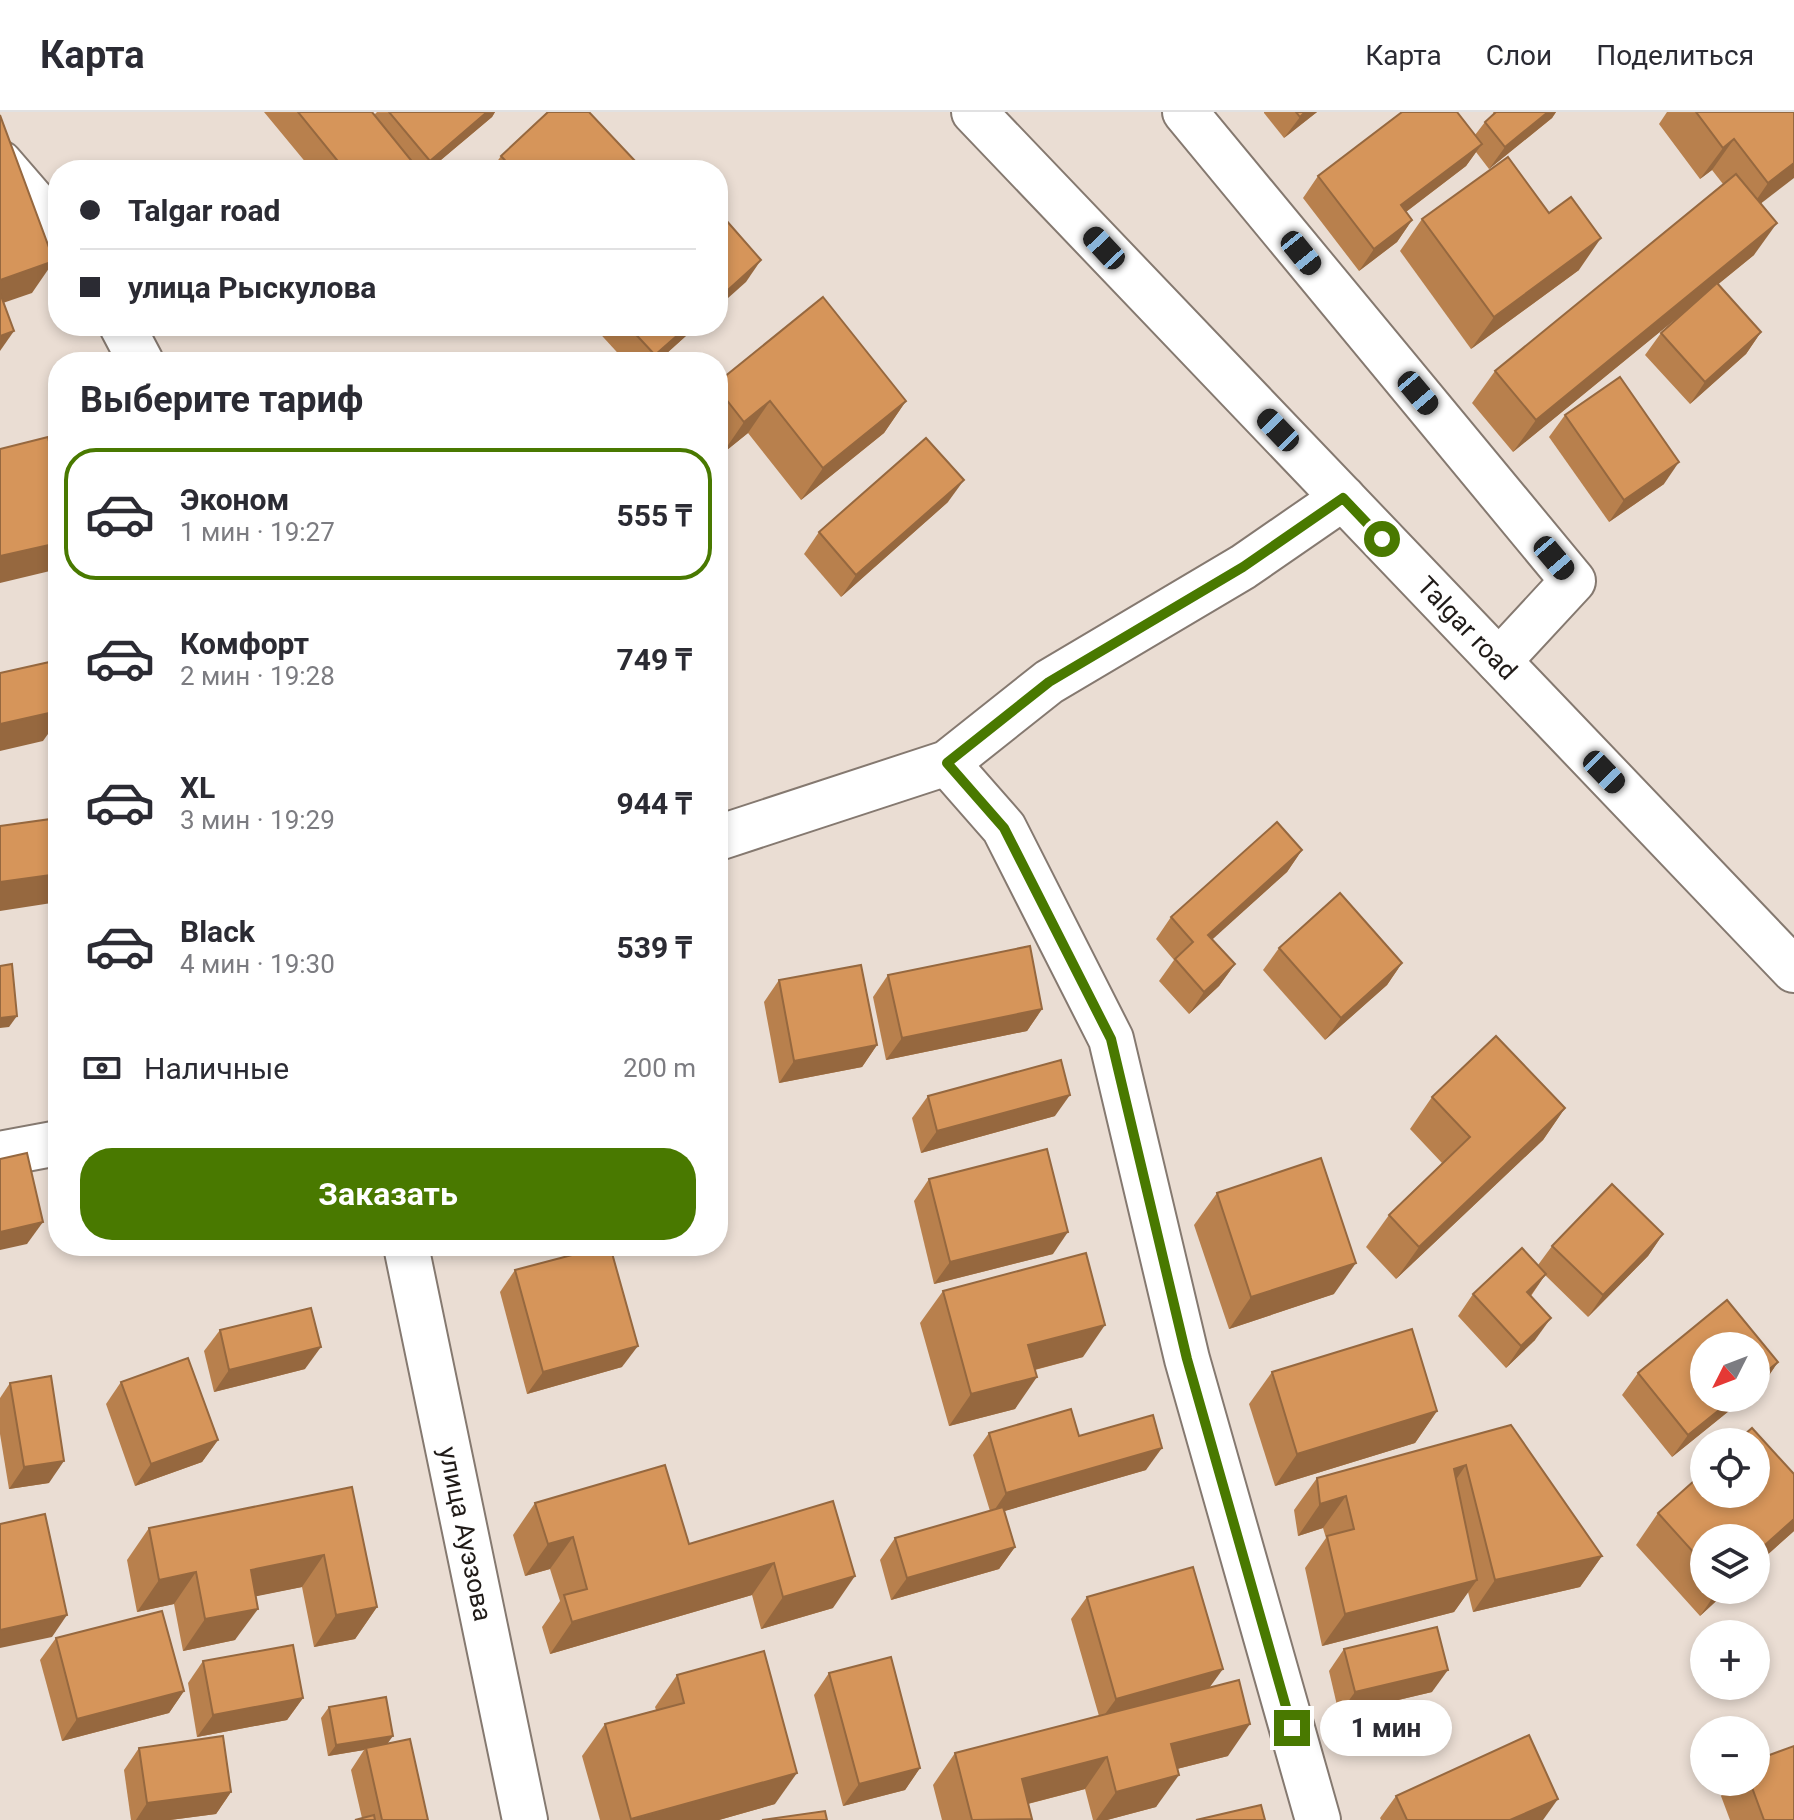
<!DOCTYPE html>
<html lang="ru">
<head>
<meta charset="utf-8">
<style>
	:root { --surface:#fff; --page:#f7f7f7; --text:#2b2b33; --muted:#7c7c81; --line:#e1e1e2; --accent:#497900 }
	body { margin:0; font-family:Roboto,sans-serif; background:var(--page); color:var(--text); height:100vh; display:flex; flex-direction:column; font-size:30px; white-space:nowrap }
	* { box-sizing:border-box; margin:0 }
	p { font-size:26px; color:var(--muted) }
	.icon { flex:none; width:44px; height:44px; fill:none; stroke:currentColor; stroke-width:2; stroke-linecap:round; stroke-linejoin:round }
	.map { position:relative; flex:1; overflow:hidden }
	.side { position:absolute; left:48px; top:240px; width:680px; height:904px; display:flex; flex-direction:column; background:var(--surface); border-radius:32px; box-shadow:0 4px 12px #0003 }
	.side>* { flex:none }
	.top-card { position:absolute; left:48px; top:48px; width:680px; height:176px; border-radius:32px; box-shadow:0 4px 12px #0003; display:grid; align-content:center; height:176px; padding:0 32px; background:var(--surface) }
	.needle { width:52px; rotate:228deg }
	.tools { position:absolute; left:1690px; top:1220px; display:grid; gap:16px }
	.tools a { display:grid; place-items:center; width:80px; height:80px; border-radius:50%; background:var(--surface); box-shadow:0 4px 12px #0003; font-size:40px }
	.end { position:absolute; width:36px; height:36px; margin:-18px; border:10px solid #497900; background:#fff; box-shadow:0 0 0 4px #fff }
	.from { border-radius:50% }
	.bubble { position:absolute; height:56px; border-radius:28px; background:var(--surface); box-shadow:0 4px 12px #0003; font-size:26px; font-weight:700; line-height:56px; text-align:center }
	.car { position:absolute; width:24px; height:48px; margin:-24px -12px; border-radius:10px; box-shadow:0 0 6px 2px #0007; background:linear-gradient(#222 24%,#8ab4d8 0 40%,#222 0 76%,#8ab4d8 0 86%,#222 0) }
	.top-card b { display:flex; align-items:center; gap:28px; height:76px; font-size:30px }
	.top-card b+b { border-top:2px solid var(--line) }
	.top-card i { width:20px; height:20px; background:var(--text) }
	ul { padding:0; list-style:none }
	li { display:flex; align-items:center; gap:24px; height:132px; margin:0 16px 12px; padding:0 16px; border:4px solid transparent; border-radius:32px }
	li div { flex:1 }
	li b { display:block; font-size:30px }
	li em { font-style:normal; font-weight:700 }
	li.active { border-color:var(--accent) }
	li>.icon { width:72px; height:72px; stroke-width:1.5 }
	h2 { padding:0 32px; font-size:36px; line-height:96px }
	.pay { display:flex; align-items:center; gap:20px; height:88px; padding:0 32px; font-size:30px }
	.pay p { margin-inline-start:auto }
	.button { display:flex; gap:16px; margin-top:auto; padding:16px 32px }
	.button a { flex:1; height:92px; border-radius:32px; background:var(--accent); color:#fff; font-size:32px; font-weight:700; line-height:92px; text-align:center }
	header { display:flex; align-items:center; gap:48px; box-sizing:border-box; height:112px; padding:0 40px; background:var(--surface); border-bottom:2px solid var(--line) }
	header strong { font-size:38px }
	nav { display:flex; gap:44px; margin-inline-start:auto; font-size:28px }
	.map>svg:first-child { display:block }
	.lines { fill:none; stroke-linecap:round; stroke-linejoin:round }
	.minor-casing { stroke:#857970; stroke-width:48 }
	.major-casing { stroke:#857970; stroke-width:48 }
	.minor { stroke:#fff; stroke-width:44 }
	.major { stroke:#fff; stroke-width:44 }
	.wall { fill:#b8804d }
	.shaded-wall { fill:#96683f }
	.building { fill:#d6955a; stroke:#96683f; stroke-width:2 }
	.route { stroke:#497900; stroke-width:10 }
	.labels { text-anchor:middle; stroke-width:6; stroke-linejoin:round; paint-order:stroke }
	.street-label { font-size:26px; fill:#1f1a17; stroke:#eaddd3 }
</style>
</head>
<body>
<header>
<strong>Карта</strong>
<nav><a>Карта</a><a>Слои</a><a>Поделиться</a></nav>
</header>
<div class="map">
<svg width="1794" height="1708" viewBox="0 0 1794 1708">
	<rect width="100%" height="100%" fill="#eaddd3"/>
	<g class="lines">
		<g class="minor-casing">
			<g id="minor">
				<polyline points="1185,0 1573,469 1499,549"/>
				<polyline points="0,51 58,118"/>
				<polyline points="122,214 141,250"/>
				<polyline points="947,651 1004,716 1111,927 1187,1247 1318,1708"/>
				<polyline points="718,726 947,651 1049,570 1243,455 1343,386"/>
				<polyline points="0,1042 58,1031"/>
				<path id="s1" d="M406,1134L525,1708"/>
			</g>
		</g>
		<g class="major-casing">
			<g id="major">
				<path id="s2" d="M974,0L1794,858"/>
			</g>
		</g>
		<use href="#minor" class="minor"/>
		<use href="#major" class="major"/>
	</g>
	<g class="wall">
		<polygon points="264,0 372,0 374,3 377,0 495,0 492,5 429,58 312,58"/>
		<polygon points="1264,0 1317,0 1284,26 1264,1"/>
		<polygon points="1493,0 1556,0 1552,6 1489,57 1476,40 1466,54 1406,100 1412,108 1397,130 1359,159 1303,86 1318,64 1475,23 1485,10 1494,2"/>
		<polygon points="1667,0 1794,0 1761,92 1754,143 1718,172 1761,220 1746,242 1690,292 1645,243 1661,221 1678,205 1513,340 1472,291 1495,259 1723,72 1712,58 1700,67 1659,12"/>
		<polygon points="501,44 636,50 630,58 491,58"/>
		<polygon points="1422,107 1579,158 1471,237 1400,139"/>
		<polygon points="593,214 697,214 657,250 626,250"/>
		<polygon points="718,270 906,289 884,321 801,388 748,321 722,342 718,336"/>
		<polygon points="1565,303 1664,372 1609,410 1549,325"/>
		<polygon points="948,390 841,485 804,442 819,420"/>
		<polygon points="1302,738 1287,760 1212,827 1235,852 1219,874 1189,902 1159,869 1174,848 1156,827 1171,805"/>
		<polygon points="1279,836 1402,851 1387,873 1325,928 1263,858"/>
		<polygon points="888,863 1042,897 1027,919 886,948 873,885"/>
		<polygon points="779,868 877,933 862,955 779,971 764,890"/>
		<polygon points="928,984 1055,1004 921,1041 912,1006"/>
		<polygon points="1432,985 1565,996 1543,1028 1396,1167 1366,1135 1389,1103 1442,1051 1410,1017"/>
		<polygon points="929,1067 1053,1142 934,1172 914,1089"/>
		<polygon points="1217,1081 1334,1182 1229,1217 1194,1113"/>
		<polygon points="1663,1122 1648,1144 1588,1205 1545,1163 1531,1184 1535,1228 1506,1256 1458,1204 1473,1182 1538,1153 1552,1134"/>
		<polygon points="515,1158 622,1255 527,1282 500,1180"/>
		<polygon points="943,1179 1083,1245 1035,1258 1015,1297 949,1314 920,1211"/>
		<polygon points="1727,1188 1778,1250 1763,1272 1756,1278 1756,1234 1704,1234 1704,1286 1745,1286 1672,1345 1622,1283 1638,1261"/>
		<polygon points="220,1218 305,1257 214,1280 204,1239"/>
		<polygon points="1272,1260 1437,1299 1415,1331 1275,1374 1249,1292"/>
		<polygon points="121,1270 218,1328 202,1350 135,1374 106,1292"/>
		<polygon points="10,1271 49,1371 9,1377 0,1322 0,1286"/>
		<polygon points="1511,1313 1602,1444 1580,1475 1473,1500 1468,1480 1454,1500 1322,1534 1305,1456 1326,1426 1323,1416 1298,1424 1294,1398 1317,1366"/>
		<polygon points="989,1321 1079,1324 1146,1358 1004,1399 1015,1435 999,1457 891,1488 880,1448 895,1426 990,1399 973,1343"/>
		<polygon points="1794,1362 1794,1419 1756,1453 1704,1426 1704,1478 1728,1478 1700,1504 1636,1433 1658,1401"/>
		<polygon points="352,1375 377,1495 355,1527 314,1535 302,1475 255,1484 235,1528 183,1539 174,1492 137,1500 127,1448 149,1416"/>
		<polygon points="833,1389 833,1496 761,1517 752,1483 550,1542 542,1515 560,1489 550,1457 525,1464 513,1423 535,1391 689,1432"/>
		<polygon points="1087,1485 1210,1576 1228,1644 1177,1657 1156,1695 1107,1708 1093,1708 1085,1677 1028,1692 1032,1708 942,1708 933,1673 955,1641 1099,1604 1071,1507"/>
		<polygon points="56,1526 184,1579 169,1601 62,1629 40,1548"/>
		<polygon points="1344,1537 1432,1580 1339,1602 1329,1559"/>
		<polygon points="203,1549 303,1586 287,1608 197,1625 188,1571"/>
		<polygon points="829,1561 920,1656 905,1678 843,1694 814,1583"/>
		<polygon points="677,1563 775,1692 719,1708 600,1708 582,1644 605,1612 656,1598 655,1595"/>
		<polygon points="329,1595 387,1632 428,1708 355,1708 362,1706 351,1658 364,1638 328,1644 321,1606"/>
		<polygon points="139,1636 231,1680 216,1702 170,1708 131,1708 124,1658"/>
		<polygon points="1731,1670 1750,1670 1794,1708 1730,1708 1721,1684"/>
		<polygon points="1396,1684 1543,1708 1381,1708 1380,1706"/>
	</g>
	<g class="shaded-wall">
		<polygon points="487,0 495,0 492,5 429,58 423,58 430,49"/>
		<polygon points="1305,0 1317,0 1284,26 1300,5"/>
		<polygon points="1548,0 1556,0 1552,6 1489,57 1505,35"/>
		<polygon points="1734,27 1712,58 1700,67 1723,36"/>
		<polygon points="1482,32 1466,54 1386,115 1401,93"/>
		<polygon points="1794,51 1794,66 1746,103 1768,71"/>
		<polygon points="1412,108 1397,130 1359,159 1374,137"/>
		<polygon points="1777,111 1754,143 1513,340 1536,308"/>
		<polygon points="1601,126 1579,158 1471,237 1494,205"/>
		<polygon points="761,148 746,170 718,195 718,187"/>
		<polygon points="54,149 32,181 0,192 0,168"/>
		<polygon points="688,214 697,214 657,250 650,250 655,243"/>
		<polygon points="14,219 0,239 0,224"/>
		<polygon points="1761,220 1746,242 1690,292 1705,270"/>
		<polygon points="770,289 748,321 722,342 744,310"/>
		<polygon points="906,289 884,321 801,388 823,356"/>
		<polygon points="1679,350 1664,372 1609,410 1624,388"/>
		<polygon points="964,368 948,390 841,485 856,463"/>
		<polygon points="58,431 58,447 50,459 0,471 0,444"/>
		<polygon points="58,599 58,608 43,629 0,639 0,612"/>
		<polygon points="1302,738 1287,760 1193,845 1208,823"/>
		<polygon points="58,762 58,790 0,799 0,770"/>
		<polygon points="1402,851 1387,873 1325,928 1341,906"/>
		<polygon points="1235,852 1219,874 1189,902 1204,880"/>
		<polygon points="1042,897 1027,919 886,948 902,926"/>
		<polygon points="17,904 9,915 0,916 0,906"/>
		<polygon points="877,933 862,955 779,971 794,949"/>
		<polygon points="1070,983 1055,1004 921,1041 937,1019"/>
		<polygon points="1565,996 1543,1028 1396,1167 1419,1135"/>
		<polygon points="43,1110 27,1132 0,1138 0,1120"/>
		<polygon points="1068,1120 1053,1142 934,1172 950,1150"/>
		<polygon points="1663,1122 1648,1144 1588,1205 1603,1183"/>
		<polygon points="1356,1151 1334,1182 1229,1217 1251,1185"/>
		<polygon points="1546,1162 1530,1184 1527,1180"/>
		<polygon points="1551,1206 1535,1228 1506,1256 1521,1234"/>
		<polygon points="1105,1213 1083,1245 1006,1265 1028,1233"/>
		<polygon points="638,1234 622,1255 527,1282 543,1260"/>
		<polygon points="321,1235 305,1257 214,1280 229,1258"/>
		<polygon points="1778,1250 1763,1272 1756,1278 1756,1268"/>
		<polygon points="1037,1265 1015,1297 949,1314 971,1282"/>
		<polygon points="1734,1286 1745,1286 1672,1345 1688,1323"/>
		<polygon points="1437,1299 1415,1331 1275,1374 1297,1342"/>
		<polygon points="218,1328 202,1350 135,1374 151,1352"/>
		<polygon points="1162,1336 1146,1358 991,1403 1006,1381"/>
		<polygon points="64,1349 49,1371 9,1377 24,1355"/>
		<polygon points="1466,1353 1444,1385 1454,1357"/>
		<polygon points="1346,1384 1323,1416 1298,1424 1320,1392"/>
		<polygon points="1794,1407 1794,1419 1756,1453 1756,1441"/>
		<polygon points="573,1425 550,1457 525,1464 548,1432"/>
		<polygon points="1015,1435 999,1457 891,1488 907,1466"/>
		<polygon points="324,1443 302,1475 228,1490 251,1458"/>
		<polygon points="1602,1444 1580,1475 1473,1500 1495,1468"/>
		<polygon points="774,1451 752,1483 550,1542 572,1510"/>
		<polygon points="196,1460 174,1492 137,1500 159,1468"/>
		<polygon points="855,1464 833,1496 761,1517 783,1485"/>
		<polygon points="1477,1468 1454,1500 1322,1534 1345,1502"/>
		<polygon points="1718,1478 1728,1478 1700,1504"/>
		<polygon points="377,1495 355,1527 314,1535 336,1503"/>
		<polygon points="258,1497 235,1528 183,1539 205,1507"/>
		<polygon points="67,1503 52,1525 0,1536 0,1518"/>
		<polygon points="1223,1557 1207,1579 1100,1609 1116,1587"/>
		<polygon points="1448,1558 1432,1580 1339,1602 1355,1580"/>
		<polygon points="184,1579 169,1601 62,1629 77,1607"/>
		<polygon points="303,1586 287,1608 197,1625 213,1603"/>
		<polygon points="1250,1612 1228,1644 1149,1664 1171,1632"/>
		<polygon points="393,1624 385,1635 366,1636 364,1638 328,1644 336,1633"/>
		<polygon points="1107,1645 1085,1677 1000,1699 1022,1667"/>
		<polygon points="920,1656 905,1678 843,1694 859,1672"/>
		<polygon points="797,1661 775,1692 719,1708 630,1708"/>
		<polygon points="1179,1663 1156,1695 1107,1708 1096,1708 1116,1680"/>
		<polygon points="231,1680 216,1702 170,1708 136,1708 147,1691"/>
		<polygon points="1558,1687 1543,1708 1510,1708"/>
	</g>
	<g class="building">
		<polygon points="298,0 372,0 419,58 345,58"/>
		<polygon points="389,0 487,0 430,49"/>
		<polygon points="548,0 589,0 636,50 627,58 514,58 501,44"/>
		<polygon points="1296,0 1305,0 1300,5"/>
		<polygon points="1402,0 1457,0 1482,32 1401,93 1412,108 1374,137 1318,64"/>
		<polygon points="1496,0 1548,0 1505,35 1485,10"/>
		<polygon points="1696,0 1794,0 1794,51 1768,71 1734,27 1723,36"/>
		<polygon points="0,3 54,149 0,168"/>
		<polygon points="1508,45 1549,101 1571,85 1601,126 1494,205 1422,107"/>
		<polygon points="1736,62 1777,111 1536,308 1495,259"/>
		<polygon points="718,99 761,148 718,187"/>
		<polygon points="1717,171 1761,220 1705,270 1661,221"/>
		<polygon points="0,181 14,219 0,224"/>
		<polygon points="823,185 906,289 823,356 770,289 744,310 718,277 718,270"/>
		<polygon points="628,214 688,214 655,243"/>
		<polygon points="1620,265 1679,350 1624,388 1565,303"/>
		<polygon points="48,325 58,369 58,431 0,444 0,337"/>
		<polygon points="926,326 964,368 856,463 819,420"/>
		<polygon points="54,549 58,565 58,599 0,612 0,561"/>
		<polygon points="58,706 58,762 0,770 0,714"/>
		<polygon points="1277,710 1302,738 1208,823 1235,852 1204,880 1175,847 1193,830 1171,805"/>
		<polygon points="1340,781 1402,851 1341,906 1279,836"/>
		<polygon points="1030,834 1042,897 902,926 888,863"/>
		<polygon points="12,852 17,904 0,906 0,854"/>
		<polygon points="861,853 877,933 794,949 779,868"/>
		<polygon points="1496,924 1565,996 1419,1135 1389,1103 1470,1025 1432,985"/>
		<polygon points="1061,948 1070,983 937,1019 928,984"/>
		<polygon points="1047,1037 1068,1120 950,1150 929,1067"/>
		<polygon points="27,1041 43,1110 0,1120 0,1047"/>
		<polygon points="1321,1046 1356,1151 1251,1185 1217,1081"/>
		<polygon points="1612,1072 1663,1122 1603,1183 1552,1134"/>
		<polygon points="606,1134 610,1134 638,1234 543,1260 515,1158"/>
		<polygon points="1522,1136 1546,1162 1527,1180 1551,1206 1521,1234 1473,1182"/>
		<polygon points="1086,1141 1105,1213 1028,1233 1037,1265 971,1282 943,1179"/>
		<polygon points="1727,1188 1778,1250 1756,1268 1756,1234 1704,1234 1704,1286 1734,1286 1688,1323 1638,1261"/>
		<polygon points="311,1196 321,1235 229,1258 220,1218"/>
		<polygon points="1412,1217 1437,1299 1297,1342 1272,1260"/>
		<polygon points="188,1246 218,1328 151,1352 121,1270"/>
		<polygon points="51,1264 64,1349 24,1355 10,1271"/>
		<polygon points="1071,1297 1079,1324 1153,1303 1162,1336 1006,1381 989,1321"/>
		<polygon points="1511,1313 1602,1444 1495,1468 1466,1353 1454,1357 1477,1468 1345,1502 1327,1424 1354,1417 1346,1384 1320,1392 1317,1366"/>
		<polygon points="1752,1316 1794,1362 1794,1407 1756,1441 1756,1426 1704,1426 1704,1452 1658,1401 1704,1360 1704,1382 1756,1382 1756,1330 1736,1330"/>
		<polygon points="665,1353 689,1432 833,1389 855,1464 783,1485 774,1451 572,1510 564,1483 587,1477 573,1425 548,1432 535,1391"/>
		<polygon points="352,1375 377,1495 336,1503 324,1443 251,1458 258,1497 205,1507 196,1460 159,1468 149,1416"/>
		<polygon points="1003,1395 1015,1435 907,1466 895,1426"/>
		<polygon points="45,1402 67,1503 0,1518 0,1412"/>
		<polygon points="1193,1455 1223,1557 1116,1587 1087,1485"/>
		<polygon points="162,1499 184,1579 77,1607 56,1526"/>
		<polygon points="1437,1515 1448,1558 1355,1580 1344,1537"/>
		<polygon points="293,1533 303,1586 213,1603 203,1549"/>
		<polygon points="764,1539 797,1661 631,1707 605,1612 684,1591 677,1563"/>
		<polygon points="891,1545 920,1656 859,1672 829,1561"/>
		<polygon points="1239,1568 1250,1612 1171,1632 1179,1663 1116,1680 1107,1645 1022,1667 1032,1707 972,1708 955,1641"/>
		<polygon points="386,1585 393,1624 336,1633 329,1595"/>
		<polygon points="1529,1623 1558,1687 1510,1708 1407,1708 1396,1684"/>
		<polygon points="223,1624 231,1680 147,1691 139,1636"/>
		<polygon points="410,1627 428,1708 382,1708 366,1636"/>
		<polygon points="1794,1634 1794,1708 1764,1708 1750,1670 1756,1670 1756,1648"/>
		<polygon points="1261,1693 1265,1708 1196,1708"/>
		<polygon points="825,1699 827,1708 762,1708"/>
		<polygon points="374,1703 375,1708 355,1708"/>
	</g>
	<g class="lines">
		<polyline class="route" points="1292,1616 1187,1247 1111,927 1004,716 947,651 1049,570 1243,455 1343,386 1382,427"/>
	</g>
	<g class="labels">
		<g class="street-label">
			<text dy="9" stroke="none"><textPath href="#s2" startOffset="714">Talgar road</textPath></text>
			<text dy="9" stroke="none"><textPath href="#s1" startOffset="294">улица Ауэзова</textPath></text>
		</g>
	</g>
</svg>
<div class="tools">
<a><svg class="needle" viewBox="-14 -14 28 28"><path d="M0-13l5 13h-10z" fill="#e53935"/><path d="M0 13l5-13h-10z" fill="#7c7c81"/></svg></a>
<a><svg class="icon" aria-label="locate" viewBox="0 0 24 24"><circle cx="12" cy="12" r="6"/><path d="M12 2v4M12 18v4M2 12h4M18 12h4"/></svg></a>
<a><svg class="icon" aria-label="layers" viewBox="0 0 24 24"><path d="M12 4l9 5-9 5-9-5zM3 14l9 5 9-5"/></svg></a>
<a>+</a>
<a>−</a>
</div>
<i class="end from" style="left:1382px;top:427px"></i>
<i class="end" style="left:1292px;top:1616px"></i>
<div class="bubble" style="left:1320px;top:1588px;width:132px">1 мин</div>
<i class="car" style="left:1104px;top:136px;rotate:317deg"></i>
<i class="car" style="left:1301px;top:141px;rotate:141deg"></i>
<i class="car" style="left:1418px;top:281px;rotate:140deg"></i>
<i class="car" style="left:1278px;top:318px;rotate:316deg"></i>
<i class="car" style="left:1554px;top:446px;rotate:140deg"></i>
<i class="car" style="left:1604px;top:660px;rotate:136deg"></i>
<div class="top-card">
<b><i class="from"></i>Talgar road</b>
<b><i></i>улица Рыскулова</b>
</div>
<section class="side">
<h2>Выберите тариф</h2>
<ul>
<li class="active"><svg class="icon" aria-label="car" viewBox="0 0 24 24"><path d="M5 17H2v-5l4-1 3-4h7l3 4 3 1v5h-3M9 17h6M6 11h13"/><circle cx="7" cy="17" r="2"/><circle cx="17" cy="17" r="2"/></svg><div><b>Эконом</b><p>1 мин · 19:27</p></div><em>555 ₸</em></li>
<li><svg class="icon" aria-label="car" viewBox="0 0 24 24"><path d="M5 17H2v-5l4-1 3-4h7l3 4 3 1v5h-3M9 17h6M6 11h13"/><circle cx="7" cy="17" r="2"/><circle cx="17" cy="17" r="2"/></svg><div><b>Комфорт</b><p>2 мин · 19:28</p></div><em>749 ₸</em></li>
<li><svg class="icon" aria-label="car" viewBox="0 0 24 24"><path d="M5 17H2v-5l4-1 3-4h7l3 4 3 1v5h-3M9 17h6M6 11h13"/><circle cx="7" cy="17" r="2"/><circle cx="17" cy="17" r="2"/></svg><div><b>XL</b><p>3 мин · 19:29</p></div><em>944 ₸</em></li>
<li><svg class="icon" aria-label="car" viewBox="0 0 24 24"><path d="M5 17H2v-5l4-1 3-4h7l3 4 3 1v5h-3M9 17h6M6 11h13"/><circle cx="7" cy="17" r="2"/><circle cx="17" cy="17" r="2"/></svg><div><b>Black</b><p>4 мин · 19:30</p></div><em>539 ₸</em></li>
</ul>
<div class="pay"><svg class="icon" aria-label="cash" viewBox="0 0 24 24"><path d="M3 7h18v10H3z"/><circle cx="12" cy="12" r="2"/></svg>Наличные<p>200 m</p></div>
<div class="button"><a>Заказать</a></div>
</section>
</div>
</body>
</html>
